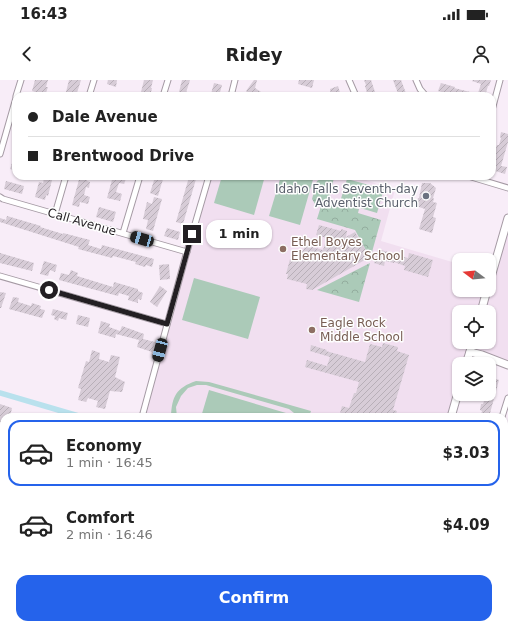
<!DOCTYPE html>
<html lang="en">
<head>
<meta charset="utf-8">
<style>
	:root { --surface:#fff; --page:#f2f2f2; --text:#222; --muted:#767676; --line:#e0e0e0; --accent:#2563eb }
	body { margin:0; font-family:"DejaVu Sans",sans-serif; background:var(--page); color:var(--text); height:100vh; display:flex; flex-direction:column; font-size:15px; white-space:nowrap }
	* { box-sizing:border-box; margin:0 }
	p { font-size:13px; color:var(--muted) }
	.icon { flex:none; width:22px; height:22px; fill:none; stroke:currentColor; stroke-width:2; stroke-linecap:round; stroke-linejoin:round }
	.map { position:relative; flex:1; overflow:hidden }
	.details { position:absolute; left:0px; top:333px; width:508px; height:216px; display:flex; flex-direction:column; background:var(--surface); border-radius:12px 12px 0 0; box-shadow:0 1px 3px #0004 }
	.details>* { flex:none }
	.top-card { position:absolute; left:12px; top:12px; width:484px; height:88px; border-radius:12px; box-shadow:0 1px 3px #0004; display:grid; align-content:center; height:88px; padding:0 16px; background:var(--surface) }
	.needle { width:26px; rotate:286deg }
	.fabs { position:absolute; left:452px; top:173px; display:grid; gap:8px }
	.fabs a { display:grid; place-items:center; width:44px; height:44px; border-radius:8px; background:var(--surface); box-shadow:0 1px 3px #0004; font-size:20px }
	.end { position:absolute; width:18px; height:18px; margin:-9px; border:5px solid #231f23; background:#fff; box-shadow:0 0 0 2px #fff }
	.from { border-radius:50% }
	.bubble { position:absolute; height:28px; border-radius:12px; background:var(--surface); box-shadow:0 1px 3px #0004; font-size:13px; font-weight:600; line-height:28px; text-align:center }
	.car { position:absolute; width:12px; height:24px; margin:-12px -6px; border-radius:5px; box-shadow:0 0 3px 1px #0007; background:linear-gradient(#222 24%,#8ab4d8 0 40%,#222 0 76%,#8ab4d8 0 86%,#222 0) }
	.top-card b { display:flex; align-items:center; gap:14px; height:38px; font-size:15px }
	.top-card b+b { border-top:1px solid var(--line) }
	.top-card i { width:10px; height:10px; background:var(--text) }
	ul { padding:7px 0 0; list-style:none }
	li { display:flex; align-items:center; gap:12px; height:66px; margin:0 8px 6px; padding:0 8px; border:2px solid transparent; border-radius:12px }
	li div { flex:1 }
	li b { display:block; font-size:15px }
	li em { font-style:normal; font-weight:600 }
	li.current { border-color:var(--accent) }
	li>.icon { width:36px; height:36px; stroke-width:1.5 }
	.cta { display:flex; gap:8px; margin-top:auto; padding:8px 16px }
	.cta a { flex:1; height:46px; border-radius:12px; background:var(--accent); color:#fff; font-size:16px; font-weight:600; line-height:46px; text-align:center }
	.status { display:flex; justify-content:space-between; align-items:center; height:28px; padding:0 20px; background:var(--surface); direction:ltr }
	.status svg { height:11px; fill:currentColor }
	header { display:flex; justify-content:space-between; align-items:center; height:52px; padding:0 16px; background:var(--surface); font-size:18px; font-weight:600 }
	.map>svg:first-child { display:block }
	.built { fill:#f1dff0; fill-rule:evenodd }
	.green { fill:#abcab8 }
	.park { fill:url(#park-crowns) }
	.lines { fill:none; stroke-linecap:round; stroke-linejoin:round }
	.canal { stroke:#b9e1ed; stroke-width:5.5 }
	.building { fill:url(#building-hatch) }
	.street-casing { stroke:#a59aa4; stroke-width:7 }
	.secondary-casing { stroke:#a59aa4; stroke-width:9 }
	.street { stroke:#fff; stroke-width:5 }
	.secondary { stroke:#fff; stroke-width:7 }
	.route { stroke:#231f23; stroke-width:5 }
	.worship-dot { fill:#6b7280; stroke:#fefefe; stroke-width:1.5 }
	.education-dot { fill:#8d6e63; stroke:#fefefe; stroke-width:1.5 }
	.labels { text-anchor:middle; stroke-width:3; stroke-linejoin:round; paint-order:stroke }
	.worship-label { font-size:12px; fill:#5b616d; stroke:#fefefe; text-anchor:end }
	.street-label { font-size:12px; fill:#231f23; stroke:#fefefe }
	.education-label { font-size:12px; fill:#785e54; stroke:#fefefe; text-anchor:start }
</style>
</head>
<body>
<div class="status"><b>16:43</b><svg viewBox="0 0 49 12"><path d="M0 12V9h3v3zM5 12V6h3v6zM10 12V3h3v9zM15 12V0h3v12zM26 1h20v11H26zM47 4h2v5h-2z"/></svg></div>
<header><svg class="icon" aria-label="back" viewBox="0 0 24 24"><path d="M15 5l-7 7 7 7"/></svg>Ridey<svg class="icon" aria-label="person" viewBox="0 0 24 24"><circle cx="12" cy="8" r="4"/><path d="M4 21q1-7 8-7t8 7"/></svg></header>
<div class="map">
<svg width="508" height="549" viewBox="0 0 508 549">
	<defs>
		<pattern id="park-crowns" width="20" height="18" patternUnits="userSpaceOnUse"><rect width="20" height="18" fill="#abcab8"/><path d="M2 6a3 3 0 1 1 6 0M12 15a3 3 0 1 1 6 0" fill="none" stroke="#93ad9e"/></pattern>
		<pattern id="building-hatch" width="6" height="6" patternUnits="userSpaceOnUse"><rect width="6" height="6" fill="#d7ccd7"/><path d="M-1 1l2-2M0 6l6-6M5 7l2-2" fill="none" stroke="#b8afb8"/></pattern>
	</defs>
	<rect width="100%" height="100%" fill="#f8edf8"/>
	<path class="built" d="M209,96H354L395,110L381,161L459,184V210H489V193L508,138V286L470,272L466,284H459V309L451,337H142ZM459,232H489V262H459Z"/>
	<g class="green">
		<polygon points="222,96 265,96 254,135 214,123"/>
		<polygon points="281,96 314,96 300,145 269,136"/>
		<polygon points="347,99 384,109 377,133 340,122"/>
		<polygon points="194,198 260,217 248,259 182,240"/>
		<path d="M196,301L209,302L311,331L309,337H299L289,329L206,305H197L188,308L181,316L176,327L177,337H171C172,316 176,308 196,301Z"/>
		<polygon points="209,310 286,333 285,337 201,337"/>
	</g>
	<g class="park">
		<polygon points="326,96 334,98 327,124 338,127 339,123 359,129 358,133 381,140 372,172 368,174 355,150 317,139 321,126 315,124 312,119 317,101"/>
		<polygon points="370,183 359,222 317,210"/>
	</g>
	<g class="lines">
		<g class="canal">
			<polyline points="0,313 82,337"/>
			<polyline points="504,447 508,448"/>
		</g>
	</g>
	<g class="building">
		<polygon points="35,0 48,0 46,7 48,7 45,16 38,16 39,13 32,11"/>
		<polygon points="69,0 81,0 77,13 75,12 74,16 65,16"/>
		<polygon points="108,0 117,0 116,7 107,4"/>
		<polygon points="144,0 153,0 151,8 152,8 150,16 140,16"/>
		<polygon points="182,0 190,0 185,16 178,16"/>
		<polygon points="254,0 257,0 255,8 267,16 253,16 246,11"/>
		<polygon points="299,0 314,0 312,8 298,4"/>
		<polygon points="364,0 371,0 376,15 368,16 365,6 366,5"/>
		<polygon points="393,0 401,0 407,16 399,16"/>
		<polygon points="473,0 491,0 489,6 488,6 485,16 477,16 481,4 472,1"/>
		<polygon points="214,3 222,5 219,16 211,14"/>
		<polygon points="441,3 455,7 454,8 470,12 469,16 456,16 438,11"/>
		<polygon points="338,6 341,16 331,16 330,9"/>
		<polygon points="501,52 508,54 508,62 501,86 507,87 505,94 492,90 492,81 497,65 499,65 501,58 500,57"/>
		<polygon points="15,74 16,74 16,91 10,89"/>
		<polygon points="45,96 53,96 48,116 46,115 45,120 35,117 39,102 43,103"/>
		<polygon points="80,96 88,97 87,101 90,102 89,108 86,107 84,115 90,117 88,124 80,122 79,127 72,125"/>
		<polygon points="113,96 127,96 124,104 119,103 116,112 122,114 120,121 107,118"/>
		<polygon points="155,97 163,99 158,116 150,113"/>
		<polygon points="189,97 196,99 183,144 176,142"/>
		<polygon points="6,101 24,106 22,114 4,109"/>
		<polygon points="422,103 430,103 436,108 433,118 434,119 433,122 437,123 433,137 436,138 432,153 419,149 425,129 416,126 418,118 419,118"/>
		<polygon points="154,117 162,119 153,151 146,149 148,140 143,139 147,122 152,124"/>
		<polygon points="99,127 116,132 113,142 96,137"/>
		<polygon points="7,136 41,146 40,147 63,154 63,153 90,160 88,165 101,169 102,165 154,179 152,187 146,185 145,187 135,184 136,182 113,176 112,178 78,169 79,167 0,142 0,138 6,140"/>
		<polygon points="319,145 341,151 341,149 347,151 346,157 355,152 370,177 312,210 306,209 307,204 287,199 288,194 286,194 290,179 292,179 295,174 303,171 305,165 323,170 327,158 316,155"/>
		<polygon points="167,148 180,152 178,160 164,156"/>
		<polygon points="378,169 408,178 409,173 433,180 428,197 404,190 405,186 394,182 394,183 385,181 384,186 374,183"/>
		<polygon points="0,173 34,183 32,191 0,183"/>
		<polygon points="44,181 57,185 55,192 50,190 48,196 40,194"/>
		<polygon points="169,184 170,199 160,200 159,185"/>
		<polygon points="71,190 78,193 77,196 113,207 114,202 138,209 138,211 143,213 141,220 138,219 138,223 128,220 129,216 119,213 118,216 59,200 61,193 69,195"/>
		<polygon points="160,206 167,211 157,227 150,222"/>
		<polygon points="0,212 6,213 1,228 0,228"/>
		<polygon points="13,217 19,218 18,222 31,226 32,223 41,226 40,229 45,230 42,238 9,229"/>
		<polygon points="53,229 68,233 66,240 59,238 58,241 54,239 55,236 51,235"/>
		<polygon points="78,235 90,238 88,247 76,244"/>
		<polygon points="101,241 110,244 109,247 120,251 122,246 144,254 143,259 155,262 152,272 137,267 139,260 116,254 115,258 98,253"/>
		<polygon points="383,263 398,267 397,271 409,275 393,330 397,331 395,337 339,337 342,326 349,328 354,313 356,313 359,302 305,287 307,280 327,286 330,277 310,271 311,265 327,270 326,271 365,282 370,264 382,267"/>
		<polygon points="92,270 100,273 99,279 109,282 111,275 120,277 115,297 125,302 122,312 110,311 105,329 96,327 98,321 88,318 86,322 78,320 81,309 78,308 86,281 89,282"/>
		<polygon points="490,297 499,300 489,337 480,337 482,331 480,330 481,324 483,324 486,315 489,316"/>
		<polygon points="0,324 12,328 10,337 4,337 4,343 0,342"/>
		<polygon points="507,409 508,409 508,427 504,425 504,418"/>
		<polygon points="0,463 4,464 4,504 1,514 0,514 0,480 2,473 0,472"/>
		<polygon points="192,545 205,545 210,549 197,549"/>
		<polygon points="349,545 369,545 367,549 359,549 349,546"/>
	</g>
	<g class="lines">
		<g class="street-casing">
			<g id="street">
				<polyline points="349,0 356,16"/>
				<polyline points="416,0 420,9 426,16"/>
				<polyline points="16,16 21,0"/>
				<polyline points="89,16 94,0"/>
				<polyline points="163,16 168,0"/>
				<polyline points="231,16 235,0"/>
				<polyline points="492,30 500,0"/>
				<polyline points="0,74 16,18"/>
				<polyline points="468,96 508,108"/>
				<polyline points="0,117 3,119 187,172"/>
				<polyline points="55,134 66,96"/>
				<polyline points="123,153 140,96"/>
				<polyline points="0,196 167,244"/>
				<polyline points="142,337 186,175 209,96"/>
				<polyline points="502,337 508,318"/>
				<polyline points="0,398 4,399"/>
				<polyline points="504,398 508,400"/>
				<polyline points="504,497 508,498"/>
				<polyline points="171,545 176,549"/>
				<polyline points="280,545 285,549"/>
				<polyline points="6,549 7,545"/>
				<polyline points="82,549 83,545"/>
				<polyline points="335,549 336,545"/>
				<polyline points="443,549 444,545"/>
			</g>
		</g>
		<g class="secondary-casing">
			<g id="secondary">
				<polyline points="489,204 508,138"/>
				<polyline points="481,232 487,210"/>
				<polyline points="470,272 482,275 508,285"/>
				<polyline points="466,284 473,262"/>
				<polyline points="451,337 459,309"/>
				<polyline points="390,549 391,545"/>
			</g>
		</g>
		<use href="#street" class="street"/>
		<use href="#secondary" class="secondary"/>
	</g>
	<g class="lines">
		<polyline class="route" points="49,210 167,244 192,154"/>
	</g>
	<circle class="worship-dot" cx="426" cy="116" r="4"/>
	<g class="education-dot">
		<circle cx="283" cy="169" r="4"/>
		<circle cx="312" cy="250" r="4"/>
	</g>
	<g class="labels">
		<g class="worship-label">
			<text x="418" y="113">Idaho Falls Seventh-day<tspan x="418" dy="14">Adventist Church</tspan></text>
		</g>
		<g class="street-label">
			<text transform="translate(82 142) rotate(16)" y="4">Call Avenue</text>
		</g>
		<g class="education-label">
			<text x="291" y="166">Ethel Boyes<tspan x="291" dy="14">Elementary School</tspan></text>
			<text x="320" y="247">Eagle Rock<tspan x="320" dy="14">Middle School</tspan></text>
		</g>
	</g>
</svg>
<div class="fabs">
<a><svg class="needle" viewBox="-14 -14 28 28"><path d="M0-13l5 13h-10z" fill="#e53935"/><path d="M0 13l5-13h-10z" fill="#767676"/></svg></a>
<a><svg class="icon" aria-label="locate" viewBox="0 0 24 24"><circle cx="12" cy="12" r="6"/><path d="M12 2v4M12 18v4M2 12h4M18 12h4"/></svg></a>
<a><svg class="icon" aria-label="layers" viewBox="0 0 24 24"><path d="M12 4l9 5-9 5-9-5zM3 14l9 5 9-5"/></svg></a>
</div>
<i class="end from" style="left:49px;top:210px"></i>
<i class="end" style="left:192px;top:154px"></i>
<div class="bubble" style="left:206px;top:140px;width:66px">1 min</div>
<i class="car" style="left:142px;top:159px;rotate:286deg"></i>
<i class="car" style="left:160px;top:270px;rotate:195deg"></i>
<div class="top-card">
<b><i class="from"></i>Dale Avenue</b>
<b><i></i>Brentwood Drive</b>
</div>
<section class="details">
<ul>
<li class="current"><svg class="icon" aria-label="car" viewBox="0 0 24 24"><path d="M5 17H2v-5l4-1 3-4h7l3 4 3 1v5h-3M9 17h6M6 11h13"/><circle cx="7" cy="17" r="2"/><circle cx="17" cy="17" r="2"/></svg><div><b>Economy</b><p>1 min · 16:45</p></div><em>$3.03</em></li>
<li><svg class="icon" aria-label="car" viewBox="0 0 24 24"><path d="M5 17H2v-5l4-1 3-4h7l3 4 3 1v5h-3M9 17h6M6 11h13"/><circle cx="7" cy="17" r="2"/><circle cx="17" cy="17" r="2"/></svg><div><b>Comfort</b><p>2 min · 16:46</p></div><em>$4.09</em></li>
</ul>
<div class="cta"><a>Confirm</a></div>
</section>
</div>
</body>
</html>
